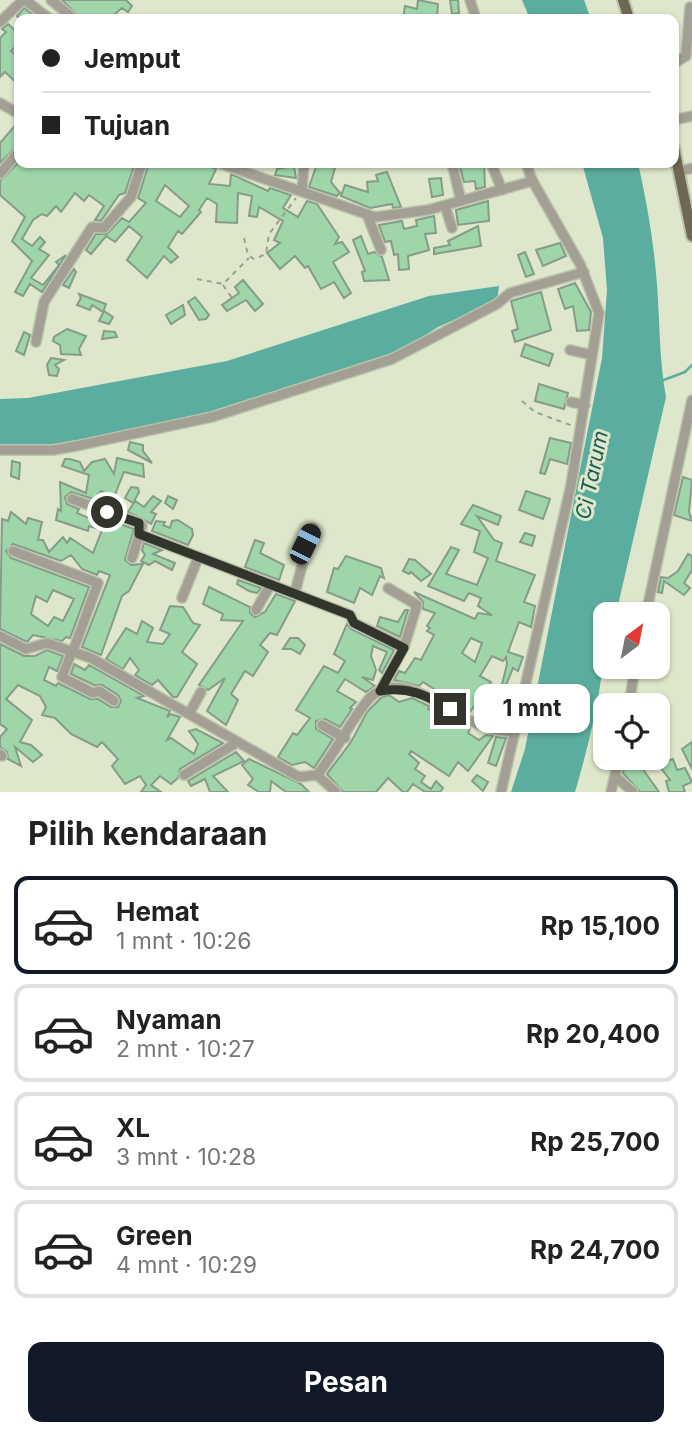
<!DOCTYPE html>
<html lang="id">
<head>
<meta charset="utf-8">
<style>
	:root { --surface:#fff; --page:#f6f6f6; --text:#222; --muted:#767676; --line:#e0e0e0; --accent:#111827 }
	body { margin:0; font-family:Inter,sans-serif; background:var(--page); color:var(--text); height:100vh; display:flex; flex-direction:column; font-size:26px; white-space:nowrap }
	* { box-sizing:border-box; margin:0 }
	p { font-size:23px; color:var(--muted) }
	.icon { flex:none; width:38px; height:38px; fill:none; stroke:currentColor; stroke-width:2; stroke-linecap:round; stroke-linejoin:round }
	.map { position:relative; height:792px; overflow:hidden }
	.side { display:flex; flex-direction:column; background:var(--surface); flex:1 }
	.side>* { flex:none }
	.hud { position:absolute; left:14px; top:14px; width:665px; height:154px; border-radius:14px; box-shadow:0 2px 5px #0004; display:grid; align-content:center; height:154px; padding:0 28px; background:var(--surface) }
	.needle { width:46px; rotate:32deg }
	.controls { position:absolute; left:593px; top:602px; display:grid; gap:14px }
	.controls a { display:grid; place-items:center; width:77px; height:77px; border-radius:14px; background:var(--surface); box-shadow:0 2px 5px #0004; font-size:35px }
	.end { position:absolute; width:32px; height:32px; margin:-16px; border:9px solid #32352b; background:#fff; box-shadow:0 0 0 4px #fff }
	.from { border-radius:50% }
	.bubble { position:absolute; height:49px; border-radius:14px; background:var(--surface); box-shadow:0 2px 5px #0004; font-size:23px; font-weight:700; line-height:49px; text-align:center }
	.car { position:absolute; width:21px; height:42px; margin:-21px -10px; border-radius:9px; box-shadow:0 0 5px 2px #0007; background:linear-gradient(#222 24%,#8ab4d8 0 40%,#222 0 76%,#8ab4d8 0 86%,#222 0) }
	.hud b { display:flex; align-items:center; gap:24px; height:66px; font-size:26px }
	.hud b+b { border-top:2px solid var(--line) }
	.hud i { width:18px; height:18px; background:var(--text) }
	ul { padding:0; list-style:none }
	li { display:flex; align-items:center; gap:21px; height:98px; margin:0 14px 10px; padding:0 14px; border:4px solid var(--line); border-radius:14px }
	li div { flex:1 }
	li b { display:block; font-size:26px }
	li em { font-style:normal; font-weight:700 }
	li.current { border-color:var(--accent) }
	li>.icon { width:63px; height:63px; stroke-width:1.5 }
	h2 { padding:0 28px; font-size:32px; line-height:84px }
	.primary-button { display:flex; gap:14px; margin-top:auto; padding:14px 28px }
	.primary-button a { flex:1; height:80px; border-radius:14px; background:var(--accent); color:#fff; font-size:28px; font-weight:700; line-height:80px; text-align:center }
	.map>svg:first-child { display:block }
	.water { fill:#5bae9f }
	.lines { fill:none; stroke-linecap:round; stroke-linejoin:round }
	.stream { stroke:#5bae9f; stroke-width:2.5 }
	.building { fill:#9ed6aa; stroke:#859c89; stroke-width:2; fill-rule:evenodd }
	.minor-casing { stroke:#bcc3ab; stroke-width:12 }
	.major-casing { stroke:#bcc3ab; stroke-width:14 }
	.path { stroke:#9ba18d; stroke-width:2; stroke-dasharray:5 5; stroke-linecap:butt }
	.minor { stroke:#a39f94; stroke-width:9 }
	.major { stroke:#6e6753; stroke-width:10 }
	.route { stroke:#32352b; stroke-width:9 }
	.labels { text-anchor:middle; stroke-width:6; stroke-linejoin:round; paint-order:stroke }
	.water-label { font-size:21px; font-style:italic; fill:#185d52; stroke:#dee6cb }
</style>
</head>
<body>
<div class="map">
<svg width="692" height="792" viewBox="0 0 692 792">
	<rect width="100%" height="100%" fill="#dee6cb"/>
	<g class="water">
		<polygon points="522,0 584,0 591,19 530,19"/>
		<path d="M582,163H638C647,203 654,243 657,285C660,323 659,359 666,397L616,614H606C606,675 592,734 575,792H511L525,749L602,358L607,290L603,238Z"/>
		<polygon points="499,286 497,301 438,327 407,347 378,360 189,420 47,448 0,446 0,399 28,398 227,361 429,296"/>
	</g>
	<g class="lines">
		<polyline class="stream" points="661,381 685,372 692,365"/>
	</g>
	<g class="building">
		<polygon points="62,0 126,0 132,6 128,12 122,8 109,19 97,19 93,15 89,19 81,19"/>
		<polygon points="418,0 438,4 437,19 403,19 405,6 417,9"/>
		<polygon points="450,0 458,0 459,13 452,14"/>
		<polygon points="24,8 39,19 21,19 17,16"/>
		<polygon points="8,24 19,34 19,43 11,51 19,57 19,85 5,72 0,77 0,38 6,32 2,29"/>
		<polygon points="19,121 19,144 0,163 0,143"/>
		<polygon points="19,162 135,163 125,193 119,195 101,221 95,220 104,206 89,195 84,201 75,193 61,212 56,206 47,216 42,214 33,220 22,239 32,246 40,237 45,242 39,249 49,255 31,278 43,285 59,265 56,262 66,255 42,292 30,284 23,296 15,292 32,261 12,241 25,217 0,195 0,181"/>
		<path d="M149,163H201L216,169L209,184L230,186L231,174L268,191L270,188L291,195L283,208L298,217L307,201L317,204L339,237L335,244L342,242L349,252L333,262L351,293L344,298L334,282L321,289L308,266L305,268L295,256L280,269L267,253L280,243L274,240L283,221L259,207L257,217L249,216L252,196L238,193L237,223L216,222L217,204L207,198L199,210L201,212L182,234L178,231L168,247L178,257L171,263L164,256L147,278L127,260L142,237L129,226L115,242L106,236L91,254L86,250L96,234H107L122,218L129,222L146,203L138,198ZM165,185L189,206L180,217L156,201Z"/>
		<polygon points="459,163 484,163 485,187 476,189 475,181 464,182"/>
		<polygon points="317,164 335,168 331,182 340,193 337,196 309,187"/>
		<polygon points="294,166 296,178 275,175 277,169"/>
		<polygon points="387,172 401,207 393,208 392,204 370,208 341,196 345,185 368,192 367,182 378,181 376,175"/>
		<polygon points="441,178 443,195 432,197 429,179"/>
		<polygon points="488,201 489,221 458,225 456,210"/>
		<polygon points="434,216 436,233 425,234 429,250 408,256 409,269 399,270 398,254 394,255 391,241 385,242 379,225 402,221 404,229 417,226 416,220"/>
		<polygon points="478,226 481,246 434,254 434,248 450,245 448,241"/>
		<polygon points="361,236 368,254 374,252 382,257 389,280 364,281 362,272 365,271 353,240"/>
		<polygon points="560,243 566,256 543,266 536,250"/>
		<polygon points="525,252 534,274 526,277 518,255"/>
		<polygon points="74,269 76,272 69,288 63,285"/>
		<polygon points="243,280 263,304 255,311 246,300 227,311 222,305 239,293 235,287"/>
		<polygon points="575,283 591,312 589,330 577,331 573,306 565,309 558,289"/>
		<polygon points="541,292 551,330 515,342 512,331 518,329 511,301"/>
		<polygon points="79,294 106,304 103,312 92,305 90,310 77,305 81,298"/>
		<polygon points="195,297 209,315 206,319 199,320 188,302"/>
		<polygon points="183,305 185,315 171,324 166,315"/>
		<polygon points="104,311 113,317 109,324 99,321"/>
		<polygon points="67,329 86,336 79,349 81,355 61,354 60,345 53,341 54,337"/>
		<polygon points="104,331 115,332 117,337 102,339"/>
		<polygon points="24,332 30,335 24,355 16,351"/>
		<polygon points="525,344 553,354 549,366 521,356"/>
		<polygon points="51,358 64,360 55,365 59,369 57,376 49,375 47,365"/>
		<polygon points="539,384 568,393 564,409 535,401"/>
		<polygon points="550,438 571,443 567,464 550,459 545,474 540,473"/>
		<polygon points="130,442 143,445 143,451 152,463 128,450"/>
		<path d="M117,458L143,464L144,477L124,472L114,497L101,491L94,499L71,492L65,497L67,504L79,509L77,513L91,519L93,514L134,529L125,560L131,565L143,564L129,591L122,596L101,655L82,647L110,575L99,571L97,575L82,569L71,555L61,561L13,544L6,551L11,558L89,587L70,638L66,637L62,641L33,635L27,642L0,629L2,519L8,521L11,512L26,524L28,518L42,522L38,540H43L49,552L63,537L67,543L70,538L93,553L102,530L89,526L88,531L56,520L58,509L61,511L60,482L86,493L89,475L62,466L65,459H70L80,462L84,471L92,462L105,459L114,474ZM53,590L74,599L63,621L54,617L48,626L31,614L36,596L47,602Z"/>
		<polygon points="12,461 20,463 19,479 11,476"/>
		<polygon points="683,477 692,480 689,512 692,521 674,515"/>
		<polygon points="131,487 138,488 139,492 133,503 125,498"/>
		<polygon points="526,491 550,499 543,519 519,510"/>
		<polygon points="153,496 161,501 151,512 156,514 151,524 128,512 135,501 144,507"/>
		<polygon points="168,496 177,500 173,509 165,503"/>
		<path d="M473,505L501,516L498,525L477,516L494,540L502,543L496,561L535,575L524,602L535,606L531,627L519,622L508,652L523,657L518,671L513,668L506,685L518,687L514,704L509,715L502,711L491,721L483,717L495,700L498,701L507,664L506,657L503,661L492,656L480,676L491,682L470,712L432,692L434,689L423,682L419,686L394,680L399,671L405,673L415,658L421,660L434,635L427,631L430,628L427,626L435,613L423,609V602L414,592L475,619L478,613L492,615L478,606L481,598L469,593L464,601L428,586L451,547L459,550L446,574L477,585L488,558L474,552L480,531L461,524ZM471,638L482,643L475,662L462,653Z"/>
		<polygon points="178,520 192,529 193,535 188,545 152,531 156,521 165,522 163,525 170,528 172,521"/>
		<polygon points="525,533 535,536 532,546 520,542"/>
		<polygon points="255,540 264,543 260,553 284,565 279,580 245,567"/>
		<polygon points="144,543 162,550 153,554 175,563 172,570 155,561 149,565 141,561 145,555 142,550"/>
		<polygon points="688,554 692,556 692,570 684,583 690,588 684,595 664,581 662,593 658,592 661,577 668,578 678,571"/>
		<polygon points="346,556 381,568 384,578 380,576 372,595 360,588 354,603 327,592 334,568 338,569"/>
		<polygon points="409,559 415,560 431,574 421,581 411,572 409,574 403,571"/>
		<polygon points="238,580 261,588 257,593 249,591 237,584"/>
		<polygon points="209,587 250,607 250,613 255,617 265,612 276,594 295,601 277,635 270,633 260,645 268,652 253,676 245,671 231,694 238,700 226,725 207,711 225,678 208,690 199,685 243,621 221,620 223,614 203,604"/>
		<polygon points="170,606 183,607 193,623 200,625 182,652 197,664 177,697 173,697 158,680 152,685 135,675 139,670 130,658 123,669 106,659 126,628 137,634 142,621 153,628 147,642 163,644 170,634 160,630"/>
		<polygon points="405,610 408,610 400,637 377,626 380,617 398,622"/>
		<polygon points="347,624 351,629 394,650 382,673 379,670 387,652 373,646 371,656 376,670 373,680 362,677 375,686 366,692 345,679 337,691 356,702 350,708 352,709 340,727 325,719 316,721 316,729 333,739 314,768 305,762 292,765 278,757 293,733 297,735 310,718 296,710 324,666 338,673 345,661 334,654"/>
		<polygon points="290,638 298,638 305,645 300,654 291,649 283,649"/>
		<polygon points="0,644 24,656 35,656 47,650 63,656 57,671 49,667 44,680 56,686 58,683 90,699 98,699 111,707 118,707 121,701 118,695 102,685 94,685 71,674 74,664 85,670 89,665 144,696 137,698 170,711 167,717 171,714 180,717 167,740 171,738 194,754 198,744 189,731 196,729 223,743 180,769 178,778 171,784 160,776 151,785 161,792 141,792 146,785 140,776 125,784 112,766 118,759 102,742 97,747 71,734 55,718 42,715 46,707 40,696 18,685 6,699 32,720 20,742 31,745 42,755 33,762 15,747 21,766 8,759 7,752 0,747 0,737 7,729 0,724"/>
		<polygon points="389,695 399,702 412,698 429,706 428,709 442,716 443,713 470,729 468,733 479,740 486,735 493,736 468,771 458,762 449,776 411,751 409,754 419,763 415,769 425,776 421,782 431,789 436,781 443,788 440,792 425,792 413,784 407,792 403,792 388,778 376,792 343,792 327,774 351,742 367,712 382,697"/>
		<polygon points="496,737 506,738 496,766 488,763"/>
		<polygon points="692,742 692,769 682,749"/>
		<polygon points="236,752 244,761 213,776 228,792 210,792 205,779 191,786 188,781"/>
		<polygon points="626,758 647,758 652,766 642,768 659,792 640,792 623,773"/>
		<polygon points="249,759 301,784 309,792 286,792 271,781 270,792 259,792 248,785 253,779 242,765"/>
		<polygon points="673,759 677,770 685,768 692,782 683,786 685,792 669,792 666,781 670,780 660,767 663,762"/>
		<polygon points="477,775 488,782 483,791 472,781"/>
	</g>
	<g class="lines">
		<g class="minor-casing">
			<g id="minor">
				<polyline points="25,0 50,19"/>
				<polyline points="51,0 74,19"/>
				<polyline points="470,0 476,19"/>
				<polyline points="0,22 23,0"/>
				<polyline points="674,63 686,56 690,7"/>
				<polyline points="0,103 19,114"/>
				<polyline points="674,120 692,116"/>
				<polyline points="219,163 375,217 428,210 529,182 532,180 526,163"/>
				<polyline points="452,163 461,201"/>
				<polyline points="491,163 502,190"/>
				<polyline points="680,171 692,168"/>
				<polyline points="0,174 19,151"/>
				<polyline points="302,190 304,163"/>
				<polyline points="445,206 452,228"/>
				<polyline points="368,217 381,250"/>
				<polyline points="36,342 44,302 92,227 104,228 131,197 142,163"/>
				<polyline points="570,350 592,355"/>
				<polyline points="571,402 585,405"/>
				<polyline points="0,450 53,450 76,446 212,417 392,359 497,304 510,293 584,272"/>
				<polyline points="72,499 139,523 142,526 132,558"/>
				<polyline points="98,509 102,498"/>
				<polyline points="139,534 350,615 354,623 404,647 380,691"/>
				<polyline points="13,551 98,583 73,651"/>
				<polyline points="388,588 417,605 404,647"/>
				<polyline points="295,592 303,562 297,551 305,544 313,528"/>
				<polyline points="182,598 198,558"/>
				<polyline points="256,610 271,584"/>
				<polyline points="646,614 692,400"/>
				<path d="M0,636L26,649L47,643L91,658L299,777L317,775C337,751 349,722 369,699C396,667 447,710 473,722C486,729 500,731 515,732"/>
				<polyline points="72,651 62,677 93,693 99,691 114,701"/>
				<polyline points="629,705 635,667"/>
				<polyline points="190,712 201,692"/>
				<polyline points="322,725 345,738"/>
				<polyline points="0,754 2,756"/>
				<polyline points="184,775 238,742"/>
				<polyline points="317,775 336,792"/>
				<polyline points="615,776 633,792"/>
				<polyline points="501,792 571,485 599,313 580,264 532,180"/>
				<polyline points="611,792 619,758"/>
			</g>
		</g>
		<g class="major-casing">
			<g id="major">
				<polyline points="623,0 629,19"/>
				<polyline points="674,148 692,236"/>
			</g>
		</g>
		<g class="path">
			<polyline points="244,238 248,255 254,259 266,254 269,234 296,198"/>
			<polyline points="197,279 223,284 249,258"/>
			<polyline points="223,285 232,298"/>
			<polyline points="522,401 535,412 573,426"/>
		</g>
		<use href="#minor" class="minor"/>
		<use href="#major" class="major"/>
	</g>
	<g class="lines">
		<path class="route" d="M107,512L139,523V534L350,615L354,623L404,648L380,691C408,686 426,695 450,709"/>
	</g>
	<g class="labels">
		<g class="water-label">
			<text transform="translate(592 475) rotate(-78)" y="7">Ci Tarum</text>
		</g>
	</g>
</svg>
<div class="controls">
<a><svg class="needle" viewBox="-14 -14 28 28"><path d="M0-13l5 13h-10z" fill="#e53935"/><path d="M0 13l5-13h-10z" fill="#767676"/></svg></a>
<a><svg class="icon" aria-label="locate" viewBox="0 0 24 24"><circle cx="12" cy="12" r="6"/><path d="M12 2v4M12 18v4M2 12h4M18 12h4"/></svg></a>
</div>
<i class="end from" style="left:107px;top:512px"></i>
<i class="end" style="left:450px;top:709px"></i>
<div class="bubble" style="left:474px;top:684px;width:116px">1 mnt</div>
<i class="car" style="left:305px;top:544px;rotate:26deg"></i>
<div class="hud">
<b><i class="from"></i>Jemput</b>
<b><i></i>Tujuan</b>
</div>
</div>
<section class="side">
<h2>Pilih kendaraan</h2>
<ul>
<li class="current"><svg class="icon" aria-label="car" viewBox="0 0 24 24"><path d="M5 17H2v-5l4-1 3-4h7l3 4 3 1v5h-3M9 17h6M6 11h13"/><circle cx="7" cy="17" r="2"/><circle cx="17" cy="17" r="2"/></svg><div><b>Hemat</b><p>1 mnt · 10:26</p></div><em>Rp 15,100</em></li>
<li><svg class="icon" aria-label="car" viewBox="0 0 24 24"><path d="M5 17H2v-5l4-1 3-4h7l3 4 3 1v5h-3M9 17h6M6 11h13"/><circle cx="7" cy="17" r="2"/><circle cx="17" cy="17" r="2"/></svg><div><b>Nyaman</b><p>2 mnt · 10:27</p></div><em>Rp 20,400</em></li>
<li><svg class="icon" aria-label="car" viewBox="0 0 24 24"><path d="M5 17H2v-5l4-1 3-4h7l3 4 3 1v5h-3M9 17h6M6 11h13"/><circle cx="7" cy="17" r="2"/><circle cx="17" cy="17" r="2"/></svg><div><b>XL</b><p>3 mnt · 10:28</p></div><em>Rp 25,700</em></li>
<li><svg class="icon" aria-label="car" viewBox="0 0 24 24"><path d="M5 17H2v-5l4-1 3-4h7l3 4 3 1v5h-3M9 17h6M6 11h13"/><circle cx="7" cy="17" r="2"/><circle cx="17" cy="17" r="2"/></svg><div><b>Green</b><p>4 mnt · 10:29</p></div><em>Rp 24,700</em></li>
</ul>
<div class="primary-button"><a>Pesan</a></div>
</section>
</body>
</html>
